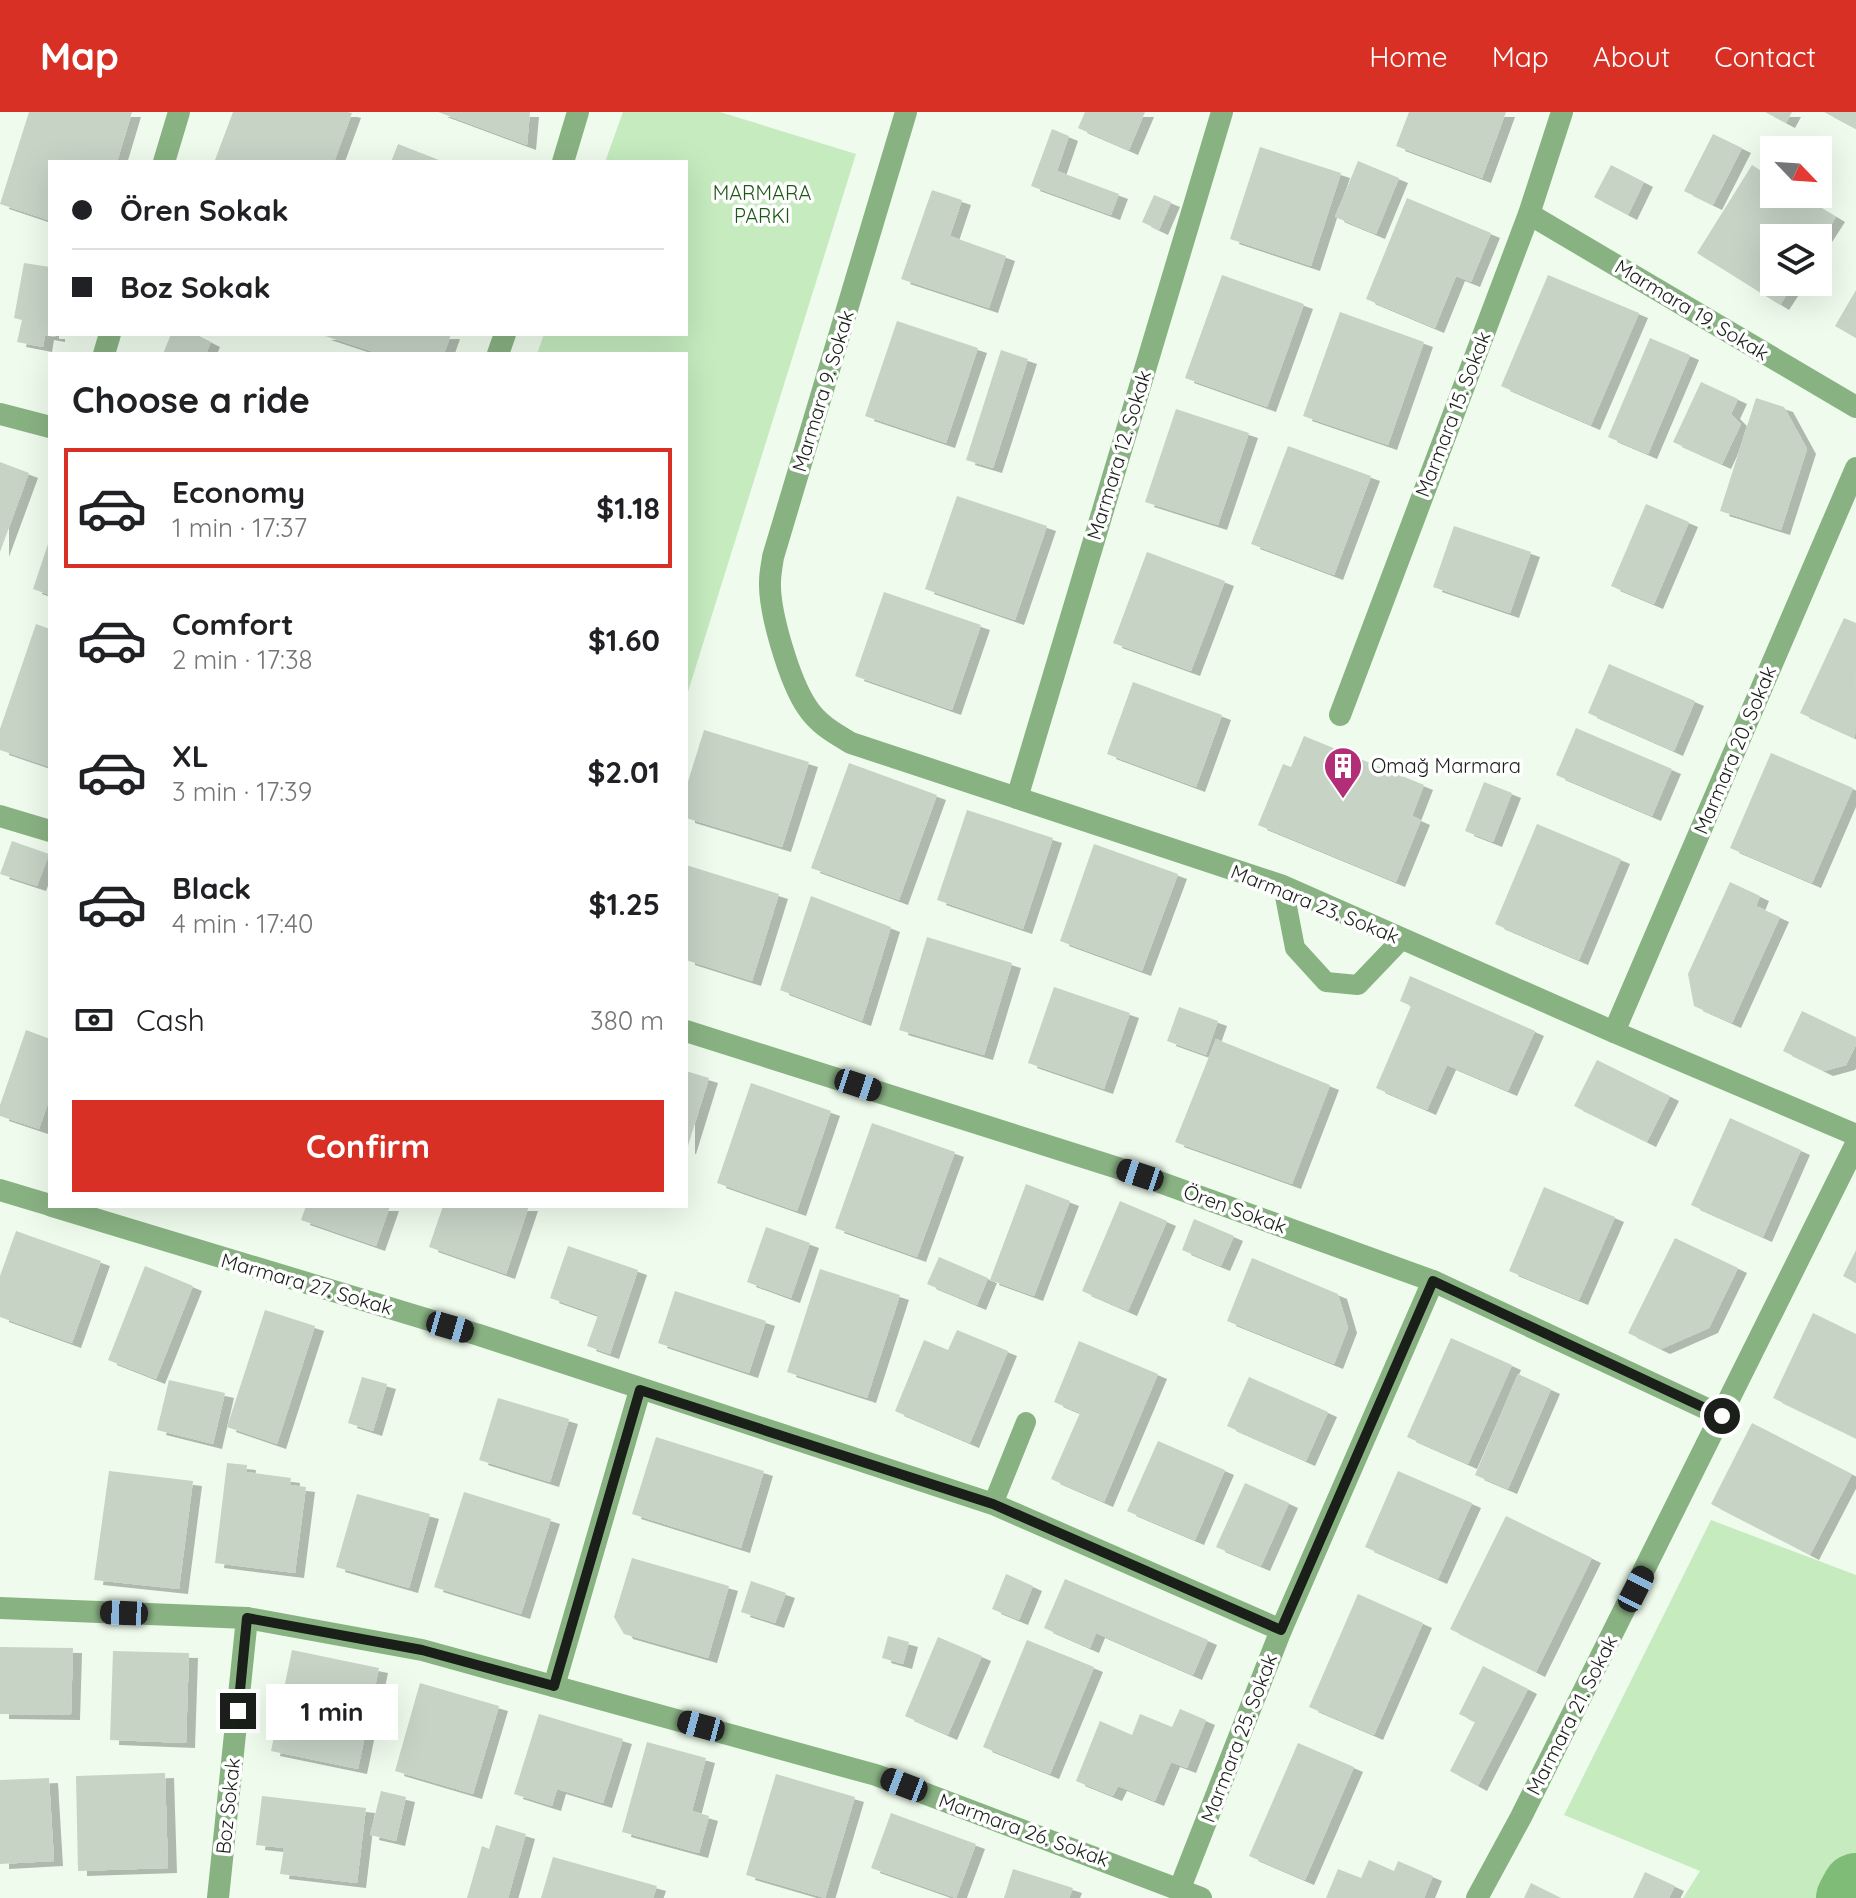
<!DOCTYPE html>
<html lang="en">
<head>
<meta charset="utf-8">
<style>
	:root { --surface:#fff; --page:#f6f6f6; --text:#202124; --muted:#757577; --line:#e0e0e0; --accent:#d93025 }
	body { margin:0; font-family:Quicksand,sans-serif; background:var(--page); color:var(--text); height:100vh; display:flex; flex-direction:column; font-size:30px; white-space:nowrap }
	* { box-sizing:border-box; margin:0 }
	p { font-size:26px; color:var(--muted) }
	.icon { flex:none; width:44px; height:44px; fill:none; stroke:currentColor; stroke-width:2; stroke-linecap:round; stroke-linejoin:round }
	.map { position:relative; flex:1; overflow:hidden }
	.sheet { position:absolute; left:48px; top:240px; width:640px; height:856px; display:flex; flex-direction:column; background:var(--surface); border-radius:0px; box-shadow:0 8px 32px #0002 }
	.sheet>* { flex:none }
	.banner { position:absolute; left:48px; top:48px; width:640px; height:176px; border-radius:0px; box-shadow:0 8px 32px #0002; display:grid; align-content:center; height:176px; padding:0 24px; background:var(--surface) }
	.needle { width:52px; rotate:115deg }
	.controls { position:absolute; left:1760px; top:24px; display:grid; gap:16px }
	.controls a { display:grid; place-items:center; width:72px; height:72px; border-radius:0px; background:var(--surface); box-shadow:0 8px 32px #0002; font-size:40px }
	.end { position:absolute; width:36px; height:36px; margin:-18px; border:10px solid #1a1f19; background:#fff; box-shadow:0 0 0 4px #fff }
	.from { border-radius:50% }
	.bubble { position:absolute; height:56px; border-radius:0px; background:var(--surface); box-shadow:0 8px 32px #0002; font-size:26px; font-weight:700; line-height:56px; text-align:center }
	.car { position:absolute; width:24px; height:48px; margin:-24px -12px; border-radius:10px; box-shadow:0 0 6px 2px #0007; background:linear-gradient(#222 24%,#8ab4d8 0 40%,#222 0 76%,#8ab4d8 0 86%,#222 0) }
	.banner b { display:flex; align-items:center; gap:28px; height:76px; font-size:30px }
	.banner b+b { border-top:2px solid var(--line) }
	.banner i { width:20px; height:20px; background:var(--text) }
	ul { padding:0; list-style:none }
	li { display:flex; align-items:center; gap:24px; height:120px; margin:0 16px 12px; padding:0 8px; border:4px solid transparent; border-radius:0px }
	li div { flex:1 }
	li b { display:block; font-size:30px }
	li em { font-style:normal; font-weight:700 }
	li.selected { border-color:var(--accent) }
	li>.icon { width:72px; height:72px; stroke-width:1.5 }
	h2 { padding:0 24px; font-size:36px; line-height:96px }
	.pay { display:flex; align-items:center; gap:20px; height:88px; padding:0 24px; font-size:30px }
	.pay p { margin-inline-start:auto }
	.action { display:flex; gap:16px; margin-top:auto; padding:16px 24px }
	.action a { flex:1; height:92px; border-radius:0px; background:var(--accent); color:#fff; font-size:32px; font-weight:700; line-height:92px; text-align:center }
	header { display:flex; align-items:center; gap:48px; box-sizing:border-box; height:112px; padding:0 40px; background:var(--accent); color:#fff }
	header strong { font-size:38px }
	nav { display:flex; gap:44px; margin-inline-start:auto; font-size:28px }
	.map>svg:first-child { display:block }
	.green { fill:#c5ebbf }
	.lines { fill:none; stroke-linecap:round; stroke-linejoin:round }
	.river { stroke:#7fbc77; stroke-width:68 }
	.building { fill:#c6d3c5; filter:url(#shadow) }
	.service { stroke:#89b283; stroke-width:20 }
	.minor { stroke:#89b283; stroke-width:22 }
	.route { stroke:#1a1f19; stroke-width:10 }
	.labels { text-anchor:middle; stroke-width:7; stroke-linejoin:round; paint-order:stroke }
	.park-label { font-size:20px; fill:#1c5815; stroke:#fff }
	.street-label { font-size:20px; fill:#1a1f19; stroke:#fff }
	.poi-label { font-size:20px; fill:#1a1f19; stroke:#fff; text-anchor:start }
</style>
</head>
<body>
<header>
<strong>Map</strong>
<nav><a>Home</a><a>Map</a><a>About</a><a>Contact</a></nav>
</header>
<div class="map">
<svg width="1856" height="1786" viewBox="0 0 1856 1786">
	<defs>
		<filter id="shadow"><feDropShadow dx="9" dy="5" stdDeviation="0" flood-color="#0004"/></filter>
	</defs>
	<rect width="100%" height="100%" fill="#effced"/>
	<g class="green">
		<polygon points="623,0 720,0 856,42 686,586 686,242 537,242 544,222 686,222 686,50 605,50"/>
		<polygon points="1711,1408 1856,1463 1856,1786 1683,1786 1700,1759 1564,1703"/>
	</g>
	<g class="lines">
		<polyline class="river" points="1850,1786 1856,1775"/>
	</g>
	<g class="building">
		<polygon points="29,0 132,0 117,50 50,50 48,108 0,92"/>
		<polygon points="233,0 348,0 352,1 334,50 222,50 215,48"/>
		<polygon points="438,0 530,0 527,33"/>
		<polygon points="1085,0 1145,0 1129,38 1078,16"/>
		<polygon points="1409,0 1506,0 1482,66 1396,34"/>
		<polygon points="1765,0 1792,0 1786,11"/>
		<polygon points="1824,0 1856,0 1856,17"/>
		<polygon points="1052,17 1069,24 1057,59 1119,82 1111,103 1031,74"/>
		<polygon points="1713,22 1742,36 1713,93 1684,79"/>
		<polygon points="398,32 444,50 391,50"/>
		<polygon points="1260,35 1341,61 1311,154 1230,127"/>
		<polygon points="1358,49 1399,66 1376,122 1335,105"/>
		<polygon points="1611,53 1644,70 1628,103 1594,85"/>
		<polygon points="1752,53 1774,67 1774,82 1798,82 1836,105 1818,133 1818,126 1774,126 1774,170 1795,170 1780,193 1697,141"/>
		<polygon points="932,78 962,88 950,124 1006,144 989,196 901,167"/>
		<polygon points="1154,83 1171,90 1159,118 1142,110"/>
		<polygon points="1407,86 1491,121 1471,170 1456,164 1435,216 1366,187"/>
		<polygon points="24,151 50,155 50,222 56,222 56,225 45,223 43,235 17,230 22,208 14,206"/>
		<polygon points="1222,163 1304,192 1267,295 1185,266"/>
		<polygon points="1548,163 1639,201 1591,313 1501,274"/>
		<polygon points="1856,178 1856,226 1835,214"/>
		<polygon points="1340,200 1424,230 1388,333 1303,304"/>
		<polygon points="897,209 978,236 946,331 865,304"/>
		<polygon points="171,222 195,222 211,230 206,242 163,242"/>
		<polygon points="451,222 444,242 380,242 322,223"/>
		<polygon points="1650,226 1690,243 1648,342 1608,325"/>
		<polygon points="1001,238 1028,247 993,356 966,348"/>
		<polygon points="1701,270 1738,287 1731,302 1741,312 1722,352 1673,330"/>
		<polygon points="1756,286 1784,295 1807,337 1781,418 1720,399"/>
		<polygon points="1176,297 1249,321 1218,413 1145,390"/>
		<polygon points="1288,334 1371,364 1334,463 1251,432"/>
		<polygon points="0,350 29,361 0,440"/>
		<polygon points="957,384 1047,414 1015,508 925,477"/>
		<polygon points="1646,392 1689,410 1654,492 1611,474"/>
		<polygon points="1454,414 1531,440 1510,501 1433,475"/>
		<polygon points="50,426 50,483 33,477"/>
		<polygon points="1147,440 1225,469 1191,559 1113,531"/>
		<polygon points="884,480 981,513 952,598 855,564"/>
		<polygon points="1844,506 1856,511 1855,626 1800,601"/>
		<polygon points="36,512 50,517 50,655 0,638 0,617"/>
		<polygon points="1609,552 1695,589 1674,639 1588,601"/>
		<polygon points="1133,570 1222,603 1196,675 1107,642"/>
		<polygon points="1576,616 1672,657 1652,704 1556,663"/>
		<polygon points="704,618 809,650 782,735 686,706 686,676"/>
		<polygon points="1304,624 1424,673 1412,704 1421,708 1396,770 1258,713 1283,652 1291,655"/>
		<polygon points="1771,641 1853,676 1812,771 1730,736"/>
		<polygon points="849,651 937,683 899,788 811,756"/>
		<polygon points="1484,670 1512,681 1493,730 1465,719"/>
		<polygon points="967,698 1053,726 1023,817 937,788"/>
		<polygon points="1537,712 1621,747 1579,848 1495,812"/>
		<polygon points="12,729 49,742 37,774 0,762"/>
		<polygon points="1094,732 1178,762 1142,859 1060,829"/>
		<polygon points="686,753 779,782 752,869 686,848"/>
		<polygon points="1730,770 1760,784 1756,794 1780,805 1732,911 1694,894 1688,862"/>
		<polygon points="811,784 891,815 862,909 780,878"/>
		<polygon points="927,825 1012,851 984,943 899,918"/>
		<polygon points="1410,864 1535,919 1508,979 1447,953 1427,998 1376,976 1411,894 1400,889"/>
		<polygon points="1054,875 1130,901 1104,977 1028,951"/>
		<polygon points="1179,895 1218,909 1206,943 1167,929"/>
		<polygon points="1802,899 1856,925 1856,933 1846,953 1824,959 1783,939"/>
		<polygon points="26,918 50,927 50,985 39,1017 0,1004 0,993"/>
		<polygon points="1216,927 1330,973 1292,1072 1175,1030"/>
		<polygon points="1597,948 1670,984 1647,1030 1574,994"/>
		<polygon points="686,959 709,966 687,1037 686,1037"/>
		<polygon points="751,971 831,999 797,1099 717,1071"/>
		<polygon points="1730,1006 1801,1038 1763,1125 1691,1093"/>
		<polygon points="872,1011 955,1040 917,1145 835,1116"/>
		<polygon points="1026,1072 1070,1089 1034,1184 990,1168"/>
		<polygon points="1544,1075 1615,1105 1579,1188 1509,1159"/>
		<polygon points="1120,1089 1167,1109 1128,1199 1082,1179"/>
		<polygon points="306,1094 390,1094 376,1134 301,1108"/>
		<polygon points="443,1094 529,1094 506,1162 429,1135"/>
		<polygon points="1194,1107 1234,1124 1221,1154 1182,1138"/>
		<polygon points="766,1115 810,1131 791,1186 747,1170"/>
		<polygon points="16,1119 101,1149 72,1231 0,1205 0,1164"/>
		<polygon points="1675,1126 1738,1156 1709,1216 1661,1237 1628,1221"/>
		<polygon points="568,1134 638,1158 610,1242 587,1234 598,1203 550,1186"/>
		<polygon points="1856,1138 1856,1171 1843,1164"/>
		<polygon points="939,1145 988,1166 977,1193 927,1172"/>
		<polygon points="1252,1146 1338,1182 1348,1216 1334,1252 1227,1209"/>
		<polygon points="145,1154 193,1174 156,1267 108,1248"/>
		<polygon points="820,1157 900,1183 867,1286 787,1260"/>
		<polygon points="675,1179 766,1209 749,1261 658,1231"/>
		<polygon points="265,1198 315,1214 277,1332 227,1315"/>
		<polygon points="1813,1201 1856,1222 1856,1326 1773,1286"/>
		<polygon points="957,1218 1008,1239 970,1331 895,1299 924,1228 948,1238"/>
		<polygon points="1451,1226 1512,1253 1468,1352 1407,1325"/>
		<polygon points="1079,1229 1158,1262 1104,1390 1051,1367 1080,1301 1054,1290"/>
		<polygon points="1518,1262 1551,1277 1508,1377 1475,1363"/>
		<polygon points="362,1265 387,1272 373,1319 348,1311"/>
		<polygon points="1249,1265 1328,1300 1306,1349 1227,1314"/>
		<polygon points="169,1268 225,1281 213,1332 157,1318"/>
		<polygon points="498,1286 569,1307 550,1370 479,1348"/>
		<polygon points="1752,1311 1852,1362 1810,1443 1711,1392"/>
		<polygon points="656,1325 764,1359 741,1436 632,1402"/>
		<polygon points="1158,1329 1225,1358 1195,1428 1127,1399"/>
		<polygon points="227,1351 247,1353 246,1360 291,1366 290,1373 306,1375 295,1461 215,1451"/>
		<polygon points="109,1359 193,1369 179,1477 94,1468"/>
		<polygon points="1398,1359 1472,1391 1438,1467 1365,1435"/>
		<polygon points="1245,1371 1289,1391 1261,1454 1216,1435"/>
		<polygon points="464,1380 551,1407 521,1502 434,1475"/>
		<polygon points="357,1382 430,1402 409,1476 336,1455"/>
		<polygon points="1506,1404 1592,1446 1536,1560 1450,1517"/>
		<polygon points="632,1446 729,1474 708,1546 624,1522 614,1505"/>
		<polygon points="1006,1462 1033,1474 1019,1508 992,1497"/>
		<polygon points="1065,1467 1208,1528 1193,1563 1096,1521 1090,1536 1044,1516"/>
		<polygon points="751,1469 786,1481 775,1511 741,1500"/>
		<polygon points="1358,1482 1423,1511 1374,1623 1309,1595"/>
		<polygon points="888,1524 909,1530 903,1552 882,1546"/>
		<polygon points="938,1525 982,1544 948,1623 905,1604"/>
		<polygon points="1027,1528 1094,1555 1050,1662 983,1635"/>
		<polygon points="0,1535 73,1536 71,1603 0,1602"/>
		<polygon points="292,1538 379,1556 358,1657 271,1639"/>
		<polygon points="113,1539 189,1541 186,1631 110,1628"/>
		<polygon points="1483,1554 1528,1577 1478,1674 1450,1659 1475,1610 1459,1602"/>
		<polygon points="420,1571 499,1594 473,1682 395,1659"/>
		<polygon points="1180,1597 1206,1608 1187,1656 1171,1650 1155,1689 1118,1674 1113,1684 1076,1669 1100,1609 1132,1623 1140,1602 1172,1615"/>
		<polygon points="539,1602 623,1627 603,1691 557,1677 552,1694 514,1682"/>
		<polygon points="647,1630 706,1646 692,1699 709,1704 699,1741 622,1720"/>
		<polygon points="1298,1631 1354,1655 1305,1768 1249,1744"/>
		<polygon points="165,1661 168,1756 78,1759 76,1664"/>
		<polygon points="776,1662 855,1685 825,1786 746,1763"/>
		<polygon points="49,1666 54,1749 0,1752 0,1668"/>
		<polygon points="381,1679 406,1685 396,1729 370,1723"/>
		<polygon points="262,1684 366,1696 357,1771 280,1762 284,1736 256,1733"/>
		<polygon points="891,1701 976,1732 956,1786 871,1756"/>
		<polygon points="496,1713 526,1722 508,1786 467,1786 482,1734 489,1737"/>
		<polygon points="553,1745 657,1774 653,1786 541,1786"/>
		<polygon points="1369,1748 1394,1759 1398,1749 1433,1764 1424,1786 1326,1786 1338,1757 1361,1766"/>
		<polygon points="1013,1757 1073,1776 1069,1786 1004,1786"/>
		<polygon points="1645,1760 1675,1774 1669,1786 1633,1786"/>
		<polygon points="1531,1771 1561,1786 1524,1786"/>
	</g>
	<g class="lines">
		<g class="service">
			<polyline points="1283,774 1295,836 1326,870 1358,873 1402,827"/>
			<polyline points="993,1392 1026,1310"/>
		</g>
		<g class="minor">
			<path d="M906,0L773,445C772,453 770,461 770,470C769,501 790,570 807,595C818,612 834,621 851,631L1283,774L1614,920L1856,1023"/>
			<polyline points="164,50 179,0"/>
			<polyline points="563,50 578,0"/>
			<polyline points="1529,102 1856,295"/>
			<polyline points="104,242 110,222"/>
			<polyline points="498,242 505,222"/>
			<polyline points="0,302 50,315"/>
			<polyline points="1340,603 1529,102 1562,0"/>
			<polyline points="1017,686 1222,0"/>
			<polyline points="0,704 50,719"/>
			<polyline points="686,919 1140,1063 1433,1169 1722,1304"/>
			<polyline points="1614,920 1856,356"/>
			<polyline points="0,1078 50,1093"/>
			<polyline points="52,1094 479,1223 993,1392 1281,1518"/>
			<polyline points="0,1496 247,1506 422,1538 876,1663 1201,1786"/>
			<polyline points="554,1574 640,1278"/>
			<polyline points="1180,1776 1281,1518 1433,1169"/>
			<polyline points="218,1786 247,1506"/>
			<polyline points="1477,1786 1521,1705 1856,1032"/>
		</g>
	</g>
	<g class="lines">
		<polyline class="route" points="238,1599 247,1506 422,1538 554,1574 640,1278 993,1392 1281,1518 1433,1169 1722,1304"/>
	</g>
	<defs>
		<g id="building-pin" transform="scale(2)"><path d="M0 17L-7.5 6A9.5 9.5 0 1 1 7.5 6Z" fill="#b22e76" stroke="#fff"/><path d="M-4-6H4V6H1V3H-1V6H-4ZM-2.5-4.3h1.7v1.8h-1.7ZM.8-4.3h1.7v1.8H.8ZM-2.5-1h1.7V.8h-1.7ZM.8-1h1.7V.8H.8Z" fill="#fff"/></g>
	</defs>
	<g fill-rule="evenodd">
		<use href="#building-pin" x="1343" y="654"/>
	</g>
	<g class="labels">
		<g class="park-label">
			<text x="762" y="88">MARMARA<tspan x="762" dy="23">PARKI</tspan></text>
		</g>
		<g class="street-label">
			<text transform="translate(1692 198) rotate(31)" y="7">Marmara 19. Sokak</text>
			<text transform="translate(823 279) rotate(-73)" y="7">Marmara 9. Sokak</text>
			<text transform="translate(1453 302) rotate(-69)" y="7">Marmara 15. Sokak</text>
			<text transform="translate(1119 343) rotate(-73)" y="7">Marmara 12. Sokak</text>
			<text transform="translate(1735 638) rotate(-67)" y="7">Marmara 20. Sokak</text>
			<text transform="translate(1315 792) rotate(22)" y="7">Marmara 23. Sokak</text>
			<text transform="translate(1235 1097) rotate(20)" y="7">Ören Sokak</text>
			<text transform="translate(307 1172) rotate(16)" y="7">Marmara 27. Sokak</text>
			<text transform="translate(1572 1603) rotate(-63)" y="7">Marmara 21. Sokak</text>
			<text transform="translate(1239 1626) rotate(-69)" y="7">Marmara 25. Sokak</text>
			<text transform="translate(228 1694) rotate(-84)" y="7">Boz Sokak</text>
			<text transform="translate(1024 1718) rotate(20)" y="7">Marmara 26. Sokak</text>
		</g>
		<g class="poi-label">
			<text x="1371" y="661">Omağ Marmara</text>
		</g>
	</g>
</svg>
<div class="controls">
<a><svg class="needle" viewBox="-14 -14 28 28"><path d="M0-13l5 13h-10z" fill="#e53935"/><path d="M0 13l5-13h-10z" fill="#757577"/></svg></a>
<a><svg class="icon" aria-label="layers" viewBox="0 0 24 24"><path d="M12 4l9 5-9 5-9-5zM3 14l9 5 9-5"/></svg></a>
</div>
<i class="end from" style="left:1722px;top:1304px"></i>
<i class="end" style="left:238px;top:1599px"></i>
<div class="bubble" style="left:266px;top:1572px;width:132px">1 min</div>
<i class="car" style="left:858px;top:973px;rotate:108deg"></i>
<i class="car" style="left:1140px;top:1063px;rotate:288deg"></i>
<i class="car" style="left:450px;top:1215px;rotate:106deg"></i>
<i class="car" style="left:1636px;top:1477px;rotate:27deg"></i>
<i class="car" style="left:124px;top:1501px;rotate:272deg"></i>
<i class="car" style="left:701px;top:1614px;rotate:285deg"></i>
<i class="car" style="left:904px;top:1673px;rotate:291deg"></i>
<div class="banner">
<b><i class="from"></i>Ören Sokak</b>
<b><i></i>Boz Sokak</b>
</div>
<section class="sheet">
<h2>Choose a ride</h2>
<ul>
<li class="selected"><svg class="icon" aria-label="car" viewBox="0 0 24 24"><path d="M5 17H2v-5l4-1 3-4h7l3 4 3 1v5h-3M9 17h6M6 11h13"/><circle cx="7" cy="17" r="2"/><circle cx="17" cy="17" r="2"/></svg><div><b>Economy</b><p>1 min · 17:37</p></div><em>$1.18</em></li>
<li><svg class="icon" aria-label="car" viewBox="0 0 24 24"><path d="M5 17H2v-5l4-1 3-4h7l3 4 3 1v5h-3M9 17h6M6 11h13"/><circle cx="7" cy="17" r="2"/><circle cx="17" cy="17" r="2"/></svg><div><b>Comfort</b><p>2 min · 17:38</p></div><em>$1.60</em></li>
<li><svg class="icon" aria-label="car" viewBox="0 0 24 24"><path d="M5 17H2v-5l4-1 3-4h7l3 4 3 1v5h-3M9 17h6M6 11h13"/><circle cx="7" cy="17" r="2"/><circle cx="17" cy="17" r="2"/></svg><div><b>XL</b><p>3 min · 17:39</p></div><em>$2.01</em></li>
<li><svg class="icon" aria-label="car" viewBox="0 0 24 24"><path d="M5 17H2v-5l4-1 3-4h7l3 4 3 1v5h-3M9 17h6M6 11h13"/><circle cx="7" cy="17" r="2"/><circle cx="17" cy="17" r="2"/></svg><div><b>Black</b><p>4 min · 17:40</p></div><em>$1.25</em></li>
</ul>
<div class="pay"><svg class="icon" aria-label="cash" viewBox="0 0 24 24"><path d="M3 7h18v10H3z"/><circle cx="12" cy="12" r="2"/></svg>Cash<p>380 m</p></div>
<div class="action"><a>Confirm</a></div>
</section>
</div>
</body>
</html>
